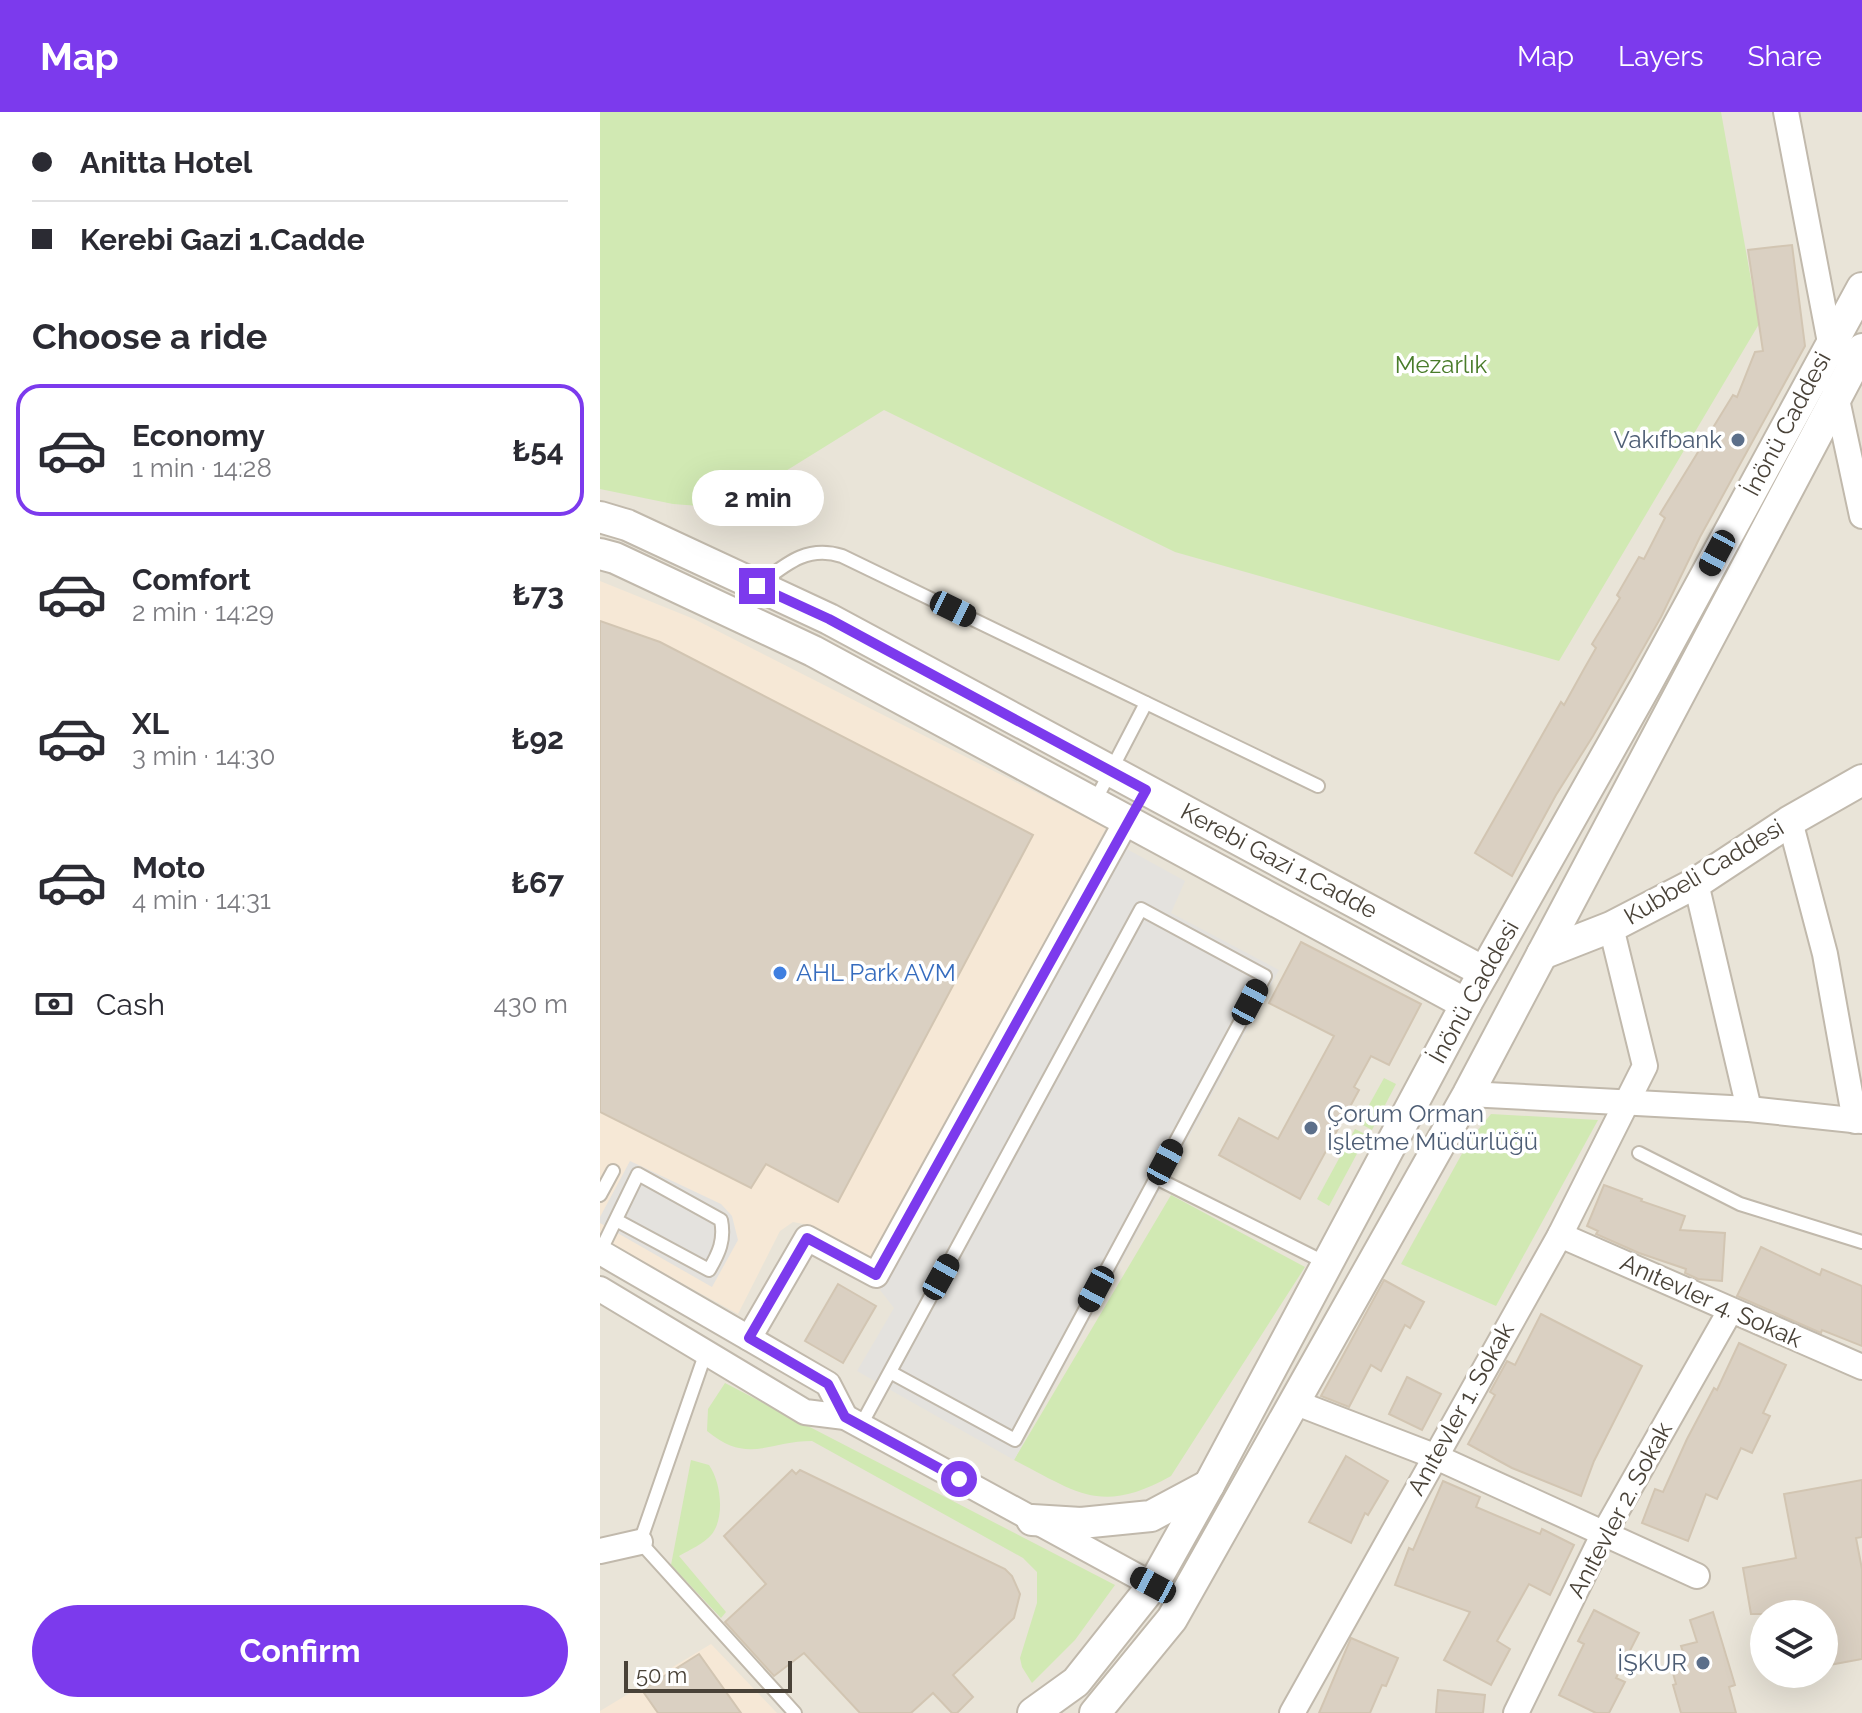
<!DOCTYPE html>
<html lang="en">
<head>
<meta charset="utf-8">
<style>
	:root { --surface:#fff; --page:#f7f7f7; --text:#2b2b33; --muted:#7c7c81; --line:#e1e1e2; --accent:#7c3aed }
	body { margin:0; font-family:Raleway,sans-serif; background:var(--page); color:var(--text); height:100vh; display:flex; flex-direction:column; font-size:30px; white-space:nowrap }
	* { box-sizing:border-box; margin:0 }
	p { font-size:26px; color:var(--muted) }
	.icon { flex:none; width:44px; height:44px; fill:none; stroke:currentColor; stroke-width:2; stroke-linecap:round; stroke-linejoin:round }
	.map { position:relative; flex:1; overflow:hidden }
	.side { display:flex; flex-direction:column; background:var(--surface); width:600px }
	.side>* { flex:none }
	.banner { display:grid; align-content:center; height:176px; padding:0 32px; background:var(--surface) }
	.fabs { position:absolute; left:1150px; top:1488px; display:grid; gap:16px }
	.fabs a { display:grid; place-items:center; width:88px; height:88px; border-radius:50%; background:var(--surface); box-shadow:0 8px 32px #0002; font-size:40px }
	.scale { position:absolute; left:24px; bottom:20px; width:168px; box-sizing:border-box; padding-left:8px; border:4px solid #494238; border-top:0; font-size:22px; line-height:28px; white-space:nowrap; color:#494238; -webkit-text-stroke:6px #fff; paint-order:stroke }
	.end { position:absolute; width:36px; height:36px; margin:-18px; border:10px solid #7c3aed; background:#fff; box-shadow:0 0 0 4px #fff }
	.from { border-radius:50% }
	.bubble { position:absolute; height:56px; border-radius:28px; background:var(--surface); box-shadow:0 8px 32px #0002; font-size:26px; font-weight:700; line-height:56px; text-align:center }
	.car { position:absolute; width:24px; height:48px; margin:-24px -12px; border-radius:10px; box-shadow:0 0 6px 2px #0007; background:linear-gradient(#222 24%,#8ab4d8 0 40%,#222 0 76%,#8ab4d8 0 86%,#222 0) }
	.banner b { display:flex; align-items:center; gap:28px; height:76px; font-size:30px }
	.banner b+b { border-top:2px solid var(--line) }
	.banner i { width:20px; height:20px; background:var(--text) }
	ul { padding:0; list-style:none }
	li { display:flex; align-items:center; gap:24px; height:132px; margin:0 16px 12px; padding:0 16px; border:4px solid transparent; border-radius:24px }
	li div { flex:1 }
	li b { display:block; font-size:30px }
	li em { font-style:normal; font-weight:700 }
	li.on { border-color:var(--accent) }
	li>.icon { width:72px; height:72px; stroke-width:1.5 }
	h2 { padding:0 32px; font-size:36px; line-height:96px }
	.pay { display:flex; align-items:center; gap:20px; height:88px; padding:0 32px; font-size:30px }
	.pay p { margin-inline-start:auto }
	.button { display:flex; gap:16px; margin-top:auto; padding:16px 32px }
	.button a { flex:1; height:92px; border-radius:48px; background:var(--accent); color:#fff; font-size:32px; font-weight:700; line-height:92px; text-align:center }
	header { display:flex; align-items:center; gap:48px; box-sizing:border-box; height:112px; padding:0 40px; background:var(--accent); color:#fff }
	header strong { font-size:38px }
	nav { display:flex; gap:44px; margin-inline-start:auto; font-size:28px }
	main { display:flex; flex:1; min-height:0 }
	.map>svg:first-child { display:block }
	.residential { fill:#e9e4d8; fill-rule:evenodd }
	.commercial { fill:#f6e8d6 }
	.green { fill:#d1e9b3 }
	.parking { fill:#e4e2de }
	.building { fill:#dad0c2; stroke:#d2c5b2; stroke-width:2 }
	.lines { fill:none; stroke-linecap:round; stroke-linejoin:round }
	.service-casing { stroke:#c1b9ac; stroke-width:16 }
	.minor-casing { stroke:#c1b9ac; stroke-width:28 }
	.tertiary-casing { stroke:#c1b9ac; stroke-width:34 }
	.service { stroke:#fff; stroke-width:12 }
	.minor { stroke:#fff; stroke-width:24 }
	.tertiary { stroke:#fff; stroke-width:30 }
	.route { stroke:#7c3aed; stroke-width:10 }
	.service-dot { fill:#5c6f8a; stroke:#fff; stroke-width:3 }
	.shop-dot { fill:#3f7fe0; stroke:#fff; stroke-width:3 }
	.labels { text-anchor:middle; stroke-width:7; stroke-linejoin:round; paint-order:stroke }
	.park-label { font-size:24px; fill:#497c2a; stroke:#fff }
	.street-label { font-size:24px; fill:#494238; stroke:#fff }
	.service-label { font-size:24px; fill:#4e5e75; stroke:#fff; text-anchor:end }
	.shop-label { font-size:24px; fill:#366cbe; stroke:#fff; text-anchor:start }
</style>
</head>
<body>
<header>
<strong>Map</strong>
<nav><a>Map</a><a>Layers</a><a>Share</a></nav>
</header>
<main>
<section class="side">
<div class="banner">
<b><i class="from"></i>Anitta Hotel</b>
<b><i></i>Kerebi Gazi 1.Cadde</b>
</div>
<h2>Choose a ride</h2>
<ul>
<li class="on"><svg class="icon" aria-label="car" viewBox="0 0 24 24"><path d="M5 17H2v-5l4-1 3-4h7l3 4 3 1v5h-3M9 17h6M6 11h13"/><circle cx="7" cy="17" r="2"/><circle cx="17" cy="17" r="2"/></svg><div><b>Economy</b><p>1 min · 14:28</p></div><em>₺54</em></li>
<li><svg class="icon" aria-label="car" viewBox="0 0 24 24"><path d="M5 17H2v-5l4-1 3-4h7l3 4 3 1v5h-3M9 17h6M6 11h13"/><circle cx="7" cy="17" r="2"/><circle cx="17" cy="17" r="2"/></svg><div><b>Comfort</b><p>2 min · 14:29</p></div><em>₺73</em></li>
<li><svg class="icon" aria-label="car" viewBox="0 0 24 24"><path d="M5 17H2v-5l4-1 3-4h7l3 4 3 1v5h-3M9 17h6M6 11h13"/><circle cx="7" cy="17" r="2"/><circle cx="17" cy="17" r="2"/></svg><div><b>XL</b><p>3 min · 14:30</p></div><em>₺92</em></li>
<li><svg class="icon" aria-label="car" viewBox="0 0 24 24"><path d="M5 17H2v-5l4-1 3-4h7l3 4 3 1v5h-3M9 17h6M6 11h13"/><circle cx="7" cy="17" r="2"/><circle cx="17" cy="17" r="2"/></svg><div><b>Moto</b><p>4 min · 14:31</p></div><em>₺67</em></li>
</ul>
<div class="pay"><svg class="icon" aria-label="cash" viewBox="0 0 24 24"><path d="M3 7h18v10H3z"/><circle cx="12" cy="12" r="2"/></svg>Cash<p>430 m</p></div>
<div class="button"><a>Confirm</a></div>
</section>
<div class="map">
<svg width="1262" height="1601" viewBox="0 0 1262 1601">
	<rect width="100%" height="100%" fill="#f5f2ea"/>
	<path class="residential" d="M0,0H1262V1601H0ZM1164,1502H1224V1562H1164Z"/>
	<g class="commercial">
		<polygon points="0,469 94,507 506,716 271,1148 203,1112 193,1110 180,1119 138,1202 0,1126"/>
		<polygon points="111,1532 177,1601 0,1601 0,1599"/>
	</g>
	<g class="green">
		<polygon points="0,0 1121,0 1159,212 959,549 575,440 284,298 126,396 73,392 0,377"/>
		<polygon points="784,966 796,972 772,1018 759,1011"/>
		<polygon points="891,1002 998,1008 896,1194 801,1152 869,1029"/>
		<polygon points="755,1017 767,1023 729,1094 717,1087"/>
		<path d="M571,1083L705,1155L571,1364C501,1403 478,1381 414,1348Z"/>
		<path d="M125,1271L515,1473L475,1528L432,1571L422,1555L420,1546L437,1491V1460L423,1446L212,1329C168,1329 148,1353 107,1319L108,1297Z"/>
		<path d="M91,1348L109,1353C121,1370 125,1405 112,1422C104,1432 89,1438 79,1444L126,1500L121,1506L71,1453Z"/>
	</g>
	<g class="parking">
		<polygon points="525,736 585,769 571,801 679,858 414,1348 257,1259 294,1196 280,1178"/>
		<polygon points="30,1049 121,1092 132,1104 138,1128 112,1175 0,1111 0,1105"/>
	</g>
	<g class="building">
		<polygon points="1192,133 1205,234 1100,425 1061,505 993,624 956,683 912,764 875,741 961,590 964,593 984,557 996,536 992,532 1020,486 1017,483 1039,445 1044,447 1065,406 1060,402 1133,283 1137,285 1155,240 1163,239 1148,138"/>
		<polygon points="0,509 60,530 433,723 238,1090 166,1052 151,1076 0,1000"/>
		<polygon points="701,830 821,892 789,953 771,944 754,975 759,978 700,1087 619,1043 639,1006 678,1027 734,924 669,891"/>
		<polygon points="1004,1073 1042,1087 1041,1089 1085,1104 1080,1118 1125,1121 1122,1169 1098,1167 1085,1161 1086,1157 1039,1141 996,1122 998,1119 987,1114"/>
		<polygon points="1161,1135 1220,1163 1222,1157 1262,1174 1262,1234 1222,1218 1221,1221 1137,1184"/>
		<polygon points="784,1168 824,1190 810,1216 805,1213 781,1259 771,1253 749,1295 721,1284"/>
		<polygon points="238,1172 276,1194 243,1251 205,1229"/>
		<polygon points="941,1202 1042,1254 994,1349 981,1384 912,1356 868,1332 895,1283 890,1280 907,1249 915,1253"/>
		<polygon points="1139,1231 1186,1253 1163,1301 1170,1304 1152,1341 1141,1336 1117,1387 1106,1382 1088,1429 1042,1411 1055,1377 1063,1380 1087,1327 1114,1276 1117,1278"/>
		<polygon points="807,1265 841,1282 822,1318 789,1302"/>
		<polygon points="746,1344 788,1369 768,1403 765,1401 751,1431 709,1410"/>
		<polygon points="192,1358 196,1362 200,1358 405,1457 412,1464 420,1482 414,1506 353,1563 373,1585 357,1601 352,1601 333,1581 311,1601 260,1601 204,1541 174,1564 125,1510 166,1472 124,1424"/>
		<polygon points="1262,1368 1262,1425 1256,1426 1262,1457 1262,1547 1224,1554 1224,1502 1151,1502 1143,1456 1196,1446 1184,1382"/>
		<polygon points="843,1369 880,1385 876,1395 940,1422 942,1417 974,1433 950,1483 929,1472 897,1529 910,1537 891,1573 844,1548 870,1500 795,1473 809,1436 813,1438"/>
		<polygon points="994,1498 1039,1521 1016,1566 1025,1570 1009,1601 996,1601 959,1583 984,1532 978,1529"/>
		<polygon points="1113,1500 1135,1573 1129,1575 1136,1601 1081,1601 1073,1573 1076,1572 1071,1554 1086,1549 1081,1534 1097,1530 1090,1508"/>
		<polygon points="751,1526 798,1546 786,1574 782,1573 770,1601 719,1601"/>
		<polygon points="99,1542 141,1601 58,1601 42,1578"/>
		<polygon points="838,1578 885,1583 883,1601 836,1601"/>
	</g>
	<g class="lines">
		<g class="service-casing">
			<g id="service">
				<path d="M160,472C186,452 207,433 242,444L718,674"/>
				<polyline points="494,691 546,591"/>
				<polyline points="1039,1041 1140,1092 1262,1130"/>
				<polyline points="556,1066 728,1152"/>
				<polyline points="0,1083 13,1059"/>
				<path d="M0,1140L38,1062L121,1108C125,1128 119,1141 109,1158L16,1108"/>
				<polyline points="106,1240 40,1430 195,1601"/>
				<polyline points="261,1313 541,797 665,864 415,1328 290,1260"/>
			</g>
		</g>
		<g class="minor-casing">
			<g id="minor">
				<polyline points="1186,0 1232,241"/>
				<polyline points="1235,278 1262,404"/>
				<polyline points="1190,709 1225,842 1255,1009"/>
				<polyline points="1096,771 1149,997"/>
				<polyline points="868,982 1149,997 1262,1009"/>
				<polyline points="960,1123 1262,1255"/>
				<polyline points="0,1140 228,1272 245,1305"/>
				<polyline points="0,1177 205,1300 245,1305 553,1473"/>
				<polyline points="149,1226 207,1126 276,1163 527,708"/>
				<polyline points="694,1290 834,1344 1097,1464"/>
				<polyline points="0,1439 40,1430"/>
				<polyline points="692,1601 960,1123 1045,954 1011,815"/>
				<polyline points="916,1601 1003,1423 1130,1199"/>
			</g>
		</g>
		<g class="tertiary-casing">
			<g id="tertiary">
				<polyline points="0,405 27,413 229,507 884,860"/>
				<polyline points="0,442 15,446 213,539 866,892"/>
				<polyline points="942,842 1011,815 1096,771 1190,709 1262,668"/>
				<polyline points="432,1408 481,1411 551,1404 609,1373"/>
				<polyline points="433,1601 476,1570 553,1473 609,1373 866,892 1046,573 1262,176"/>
				<polyline points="495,1601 572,1507 868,982 1262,237"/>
			</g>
		</g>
		<use href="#service" class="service"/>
		<use href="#minor" class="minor"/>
		<use href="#tertiary" class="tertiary"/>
	</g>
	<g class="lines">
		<polyline class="route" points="157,474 229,507 546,678 276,1163 207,1126 149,1226 228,1272 245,1305 359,1367"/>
	</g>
	<g class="service-dot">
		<circle cx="1138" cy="328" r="8"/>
		<circle cx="711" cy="1016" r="8"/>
		<circle cx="1103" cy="1551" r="8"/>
	</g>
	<circle class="shop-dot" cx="180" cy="861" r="8"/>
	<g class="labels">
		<g class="park-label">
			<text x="841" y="261">Mezarlık</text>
		</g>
		<g class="street-label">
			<text transform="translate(1187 312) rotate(-62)" y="8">İnönü Caddesi</text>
			<text transform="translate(679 749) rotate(28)" y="8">Kerebi Gazi 1.Cadde</text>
			<text transform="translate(1104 760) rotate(-31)" y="8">Kubbeli Caddesi</text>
			<text transform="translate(874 880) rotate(-61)" y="8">İnönü Caddesi</text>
			<text transform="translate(1111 1189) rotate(24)" y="8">Anıtevler 4. Sokak</text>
			<text transform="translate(861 1297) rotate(-61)" y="8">Anıtevler 1. Sokak</text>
			<text transform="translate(1020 1398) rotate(-62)" y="8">Anıtevler 2. Sokak</text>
		</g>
		<g class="service-label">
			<text x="1122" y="336">Vakıfbank</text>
			<text x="727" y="1010" text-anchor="start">Çorum Orman<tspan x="727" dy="28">İşletme Müdürlüğü</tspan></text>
			<text x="1087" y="1559">İŞKUR</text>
		</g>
		<g class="shop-label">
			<text x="196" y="869">AHL Park AVM</text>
		</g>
	</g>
</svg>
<div class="fabs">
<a><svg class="icon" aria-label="layers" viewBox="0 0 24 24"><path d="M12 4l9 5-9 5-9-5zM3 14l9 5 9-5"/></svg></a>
</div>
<div class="scale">50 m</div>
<i class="end from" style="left:359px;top:1367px"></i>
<i class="end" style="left:157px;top:474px"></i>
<div class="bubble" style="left:92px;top:358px;width:132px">2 min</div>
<i class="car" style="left:1117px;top:441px;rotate:208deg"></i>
<i class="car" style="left:353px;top:497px;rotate:116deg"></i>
<i class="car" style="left:650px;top:890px;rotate:28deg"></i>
<i class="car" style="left:565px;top:1050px;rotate:28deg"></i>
<i class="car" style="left:341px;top:1165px;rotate:29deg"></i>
<i class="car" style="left:496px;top:1177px;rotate:208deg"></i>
<i class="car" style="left:553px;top:1473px;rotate:298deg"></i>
</div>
</main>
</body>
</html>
